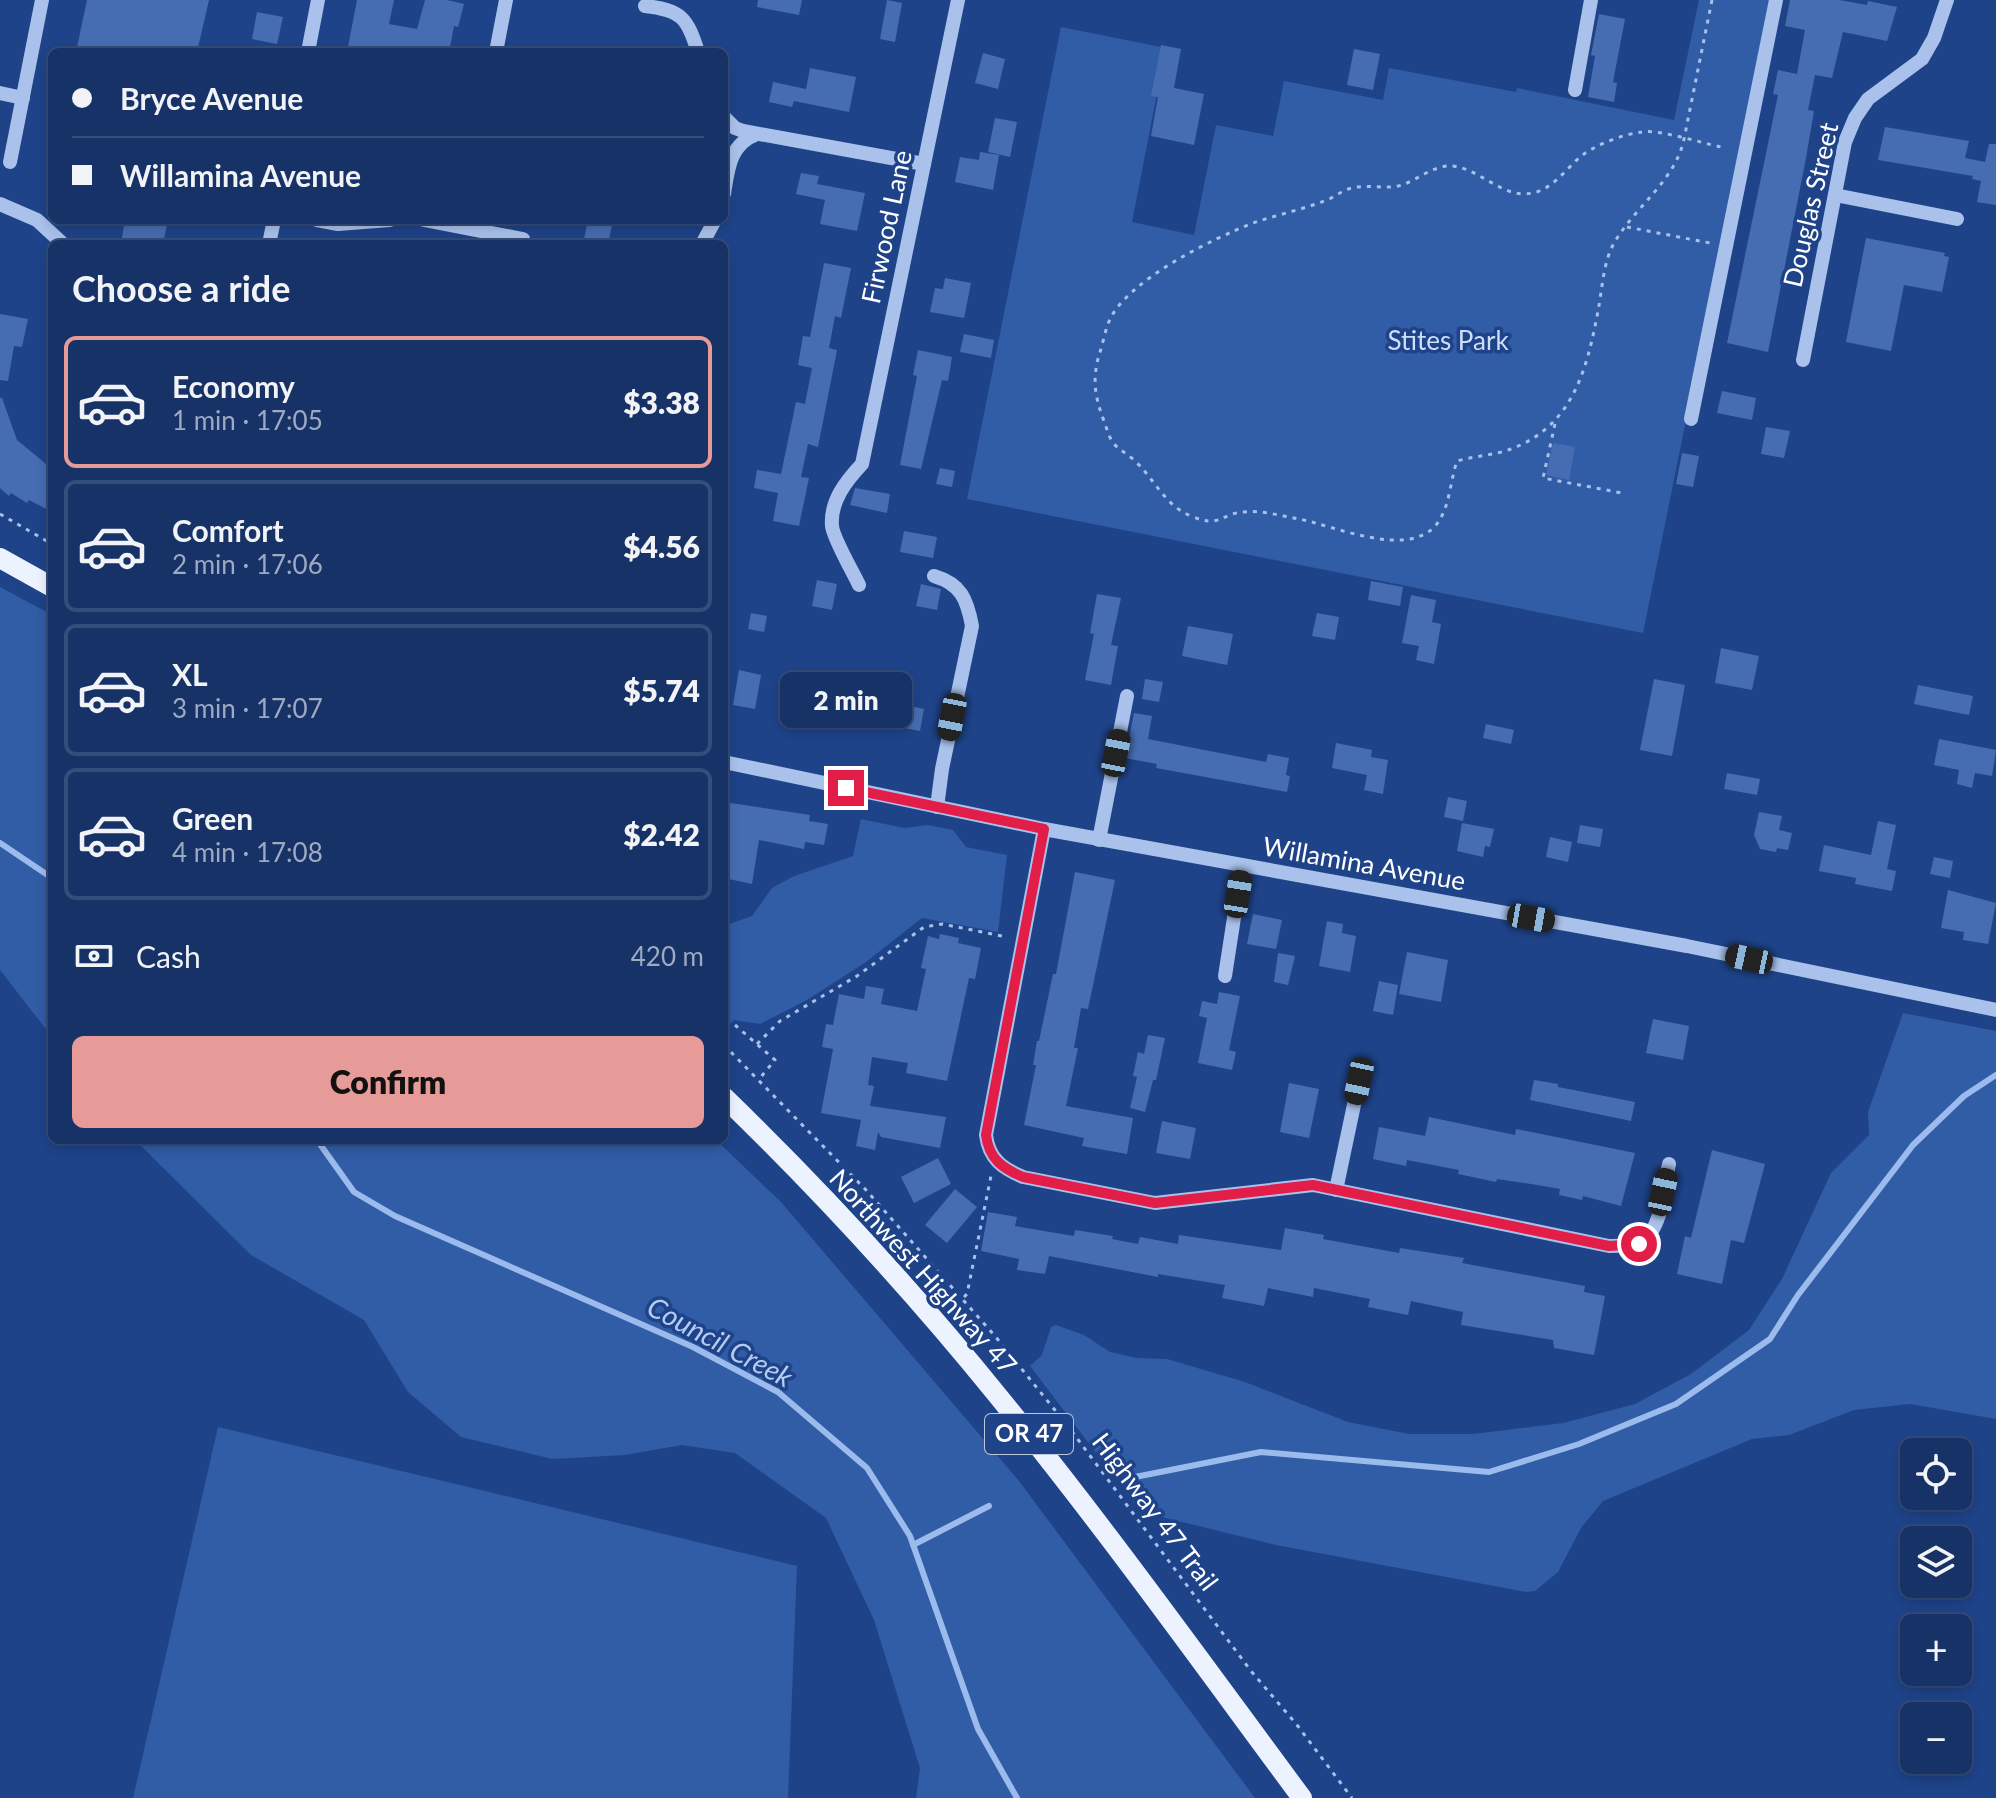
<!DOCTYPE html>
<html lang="en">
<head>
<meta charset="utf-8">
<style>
	:root { --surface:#163267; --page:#1f3a6d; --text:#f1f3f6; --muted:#9eaac0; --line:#354d7b; --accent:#e69b98 }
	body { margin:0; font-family:Lato,sans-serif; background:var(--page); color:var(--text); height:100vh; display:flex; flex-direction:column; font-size:30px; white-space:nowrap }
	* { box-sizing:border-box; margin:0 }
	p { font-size:26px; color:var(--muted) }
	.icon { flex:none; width:44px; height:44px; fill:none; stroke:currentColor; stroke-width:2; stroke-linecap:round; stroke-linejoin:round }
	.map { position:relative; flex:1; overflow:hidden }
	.sheet { position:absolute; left:48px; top:240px; width:680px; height:904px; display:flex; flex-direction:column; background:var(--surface); border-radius:12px; box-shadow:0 4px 12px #0003,0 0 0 2px var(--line) }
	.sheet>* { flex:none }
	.hud { position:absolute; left:48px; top:48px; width:680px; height:176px; border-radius:12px; box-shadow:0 4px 12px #0003,0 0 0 2px var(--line); display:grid; align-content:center; height:176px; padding:0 24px; background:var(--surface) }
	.controls { position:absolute; left:1900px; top:1438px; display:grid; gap:16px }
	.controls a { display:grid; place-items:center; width:72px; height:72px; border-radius:12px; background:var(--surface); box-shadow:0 4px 12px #0003,0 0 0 2px var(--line); font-size:40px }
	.end { position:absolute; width:36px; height:36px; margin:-18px; border:10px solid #e11d48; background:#fff; box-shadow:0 0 0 4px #fff }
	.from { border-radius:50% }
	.bubble { position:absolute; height:56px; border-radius:12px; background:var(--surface); box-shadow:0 4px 12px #0003,0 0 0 2px var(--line); font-size:26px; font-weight:800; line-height:56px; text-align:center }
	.car { position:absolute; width:24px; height:48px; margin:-24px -12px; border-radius:10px; box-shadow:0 0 6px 2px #0007; background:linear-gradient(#222 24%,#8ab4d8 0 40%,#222 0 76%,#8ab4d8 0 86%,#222 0) }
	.hud b { display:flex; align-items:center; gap:28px; height:76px; font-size:30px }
	.hud b+b { border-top:2px solid var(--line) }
	.hud i { width:20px; height:20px; background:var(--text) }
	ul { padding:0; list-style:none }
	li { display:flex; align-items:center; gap:24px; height:132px; margin:0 16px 12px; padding:0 8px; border:4px solid var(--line); border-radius:12px }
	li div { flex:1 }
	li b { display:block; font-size:30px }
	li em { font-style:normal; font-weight:800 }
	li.current { border-color:var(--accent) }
	li>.icon { width:72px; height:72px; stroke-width:1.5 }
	h2 { padding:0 24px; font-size:36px; line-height:96px }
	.pay { display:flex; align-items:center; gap:20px; height:88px; padding:0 24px; font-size:30px }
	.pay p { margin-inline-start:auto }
	.cta { display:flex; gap:16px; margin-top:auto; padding:16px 24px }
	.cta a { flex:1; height:92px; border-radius:12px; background:var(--accent); color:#111; font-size:32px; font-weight:800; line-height:92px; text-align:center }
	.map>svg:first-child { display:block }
	.green { fill:#315ca6 }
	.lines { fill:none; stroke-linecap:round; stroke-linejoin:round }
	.stream { stroke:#9cbbed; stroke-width:6 }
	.building { fill:#466db2 }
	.path { stroke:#a9c1eb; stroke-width:3; stroke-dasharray:4 6; stroke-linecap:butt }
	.minor { stroke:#a9c1eb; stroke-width:14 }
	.major { stroke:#edf3fe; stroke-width:20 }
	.route { stroke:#e11d48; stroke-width:10 }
	.labels { text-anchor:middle; stroke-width:7; stroke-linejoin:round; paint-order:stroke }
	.shield { fill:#1e4389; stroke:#bcc7dc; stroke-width:2 }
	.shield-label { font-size:24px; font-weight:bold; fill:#fff }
	.street-label { font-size:26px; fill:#fff; stroke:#1e4389 }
	.park-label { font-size:26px; fill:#ceddf8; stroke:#1e4389 }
	.water-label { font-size:28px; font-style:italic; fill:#b4cbf3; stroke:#1e4389 }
</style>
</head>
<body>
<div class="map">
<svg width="1996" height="1798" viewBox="0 0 1996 1798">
	<rect width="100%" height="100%" fill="#1e4389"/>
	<g class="green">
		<polygon points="1699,0 1771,0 1643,633 967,499 1061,27 1166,48 1132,222 1194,235 1216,125 1273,136 1284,81 1383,100 1389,68 1516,92 1517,88 1674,120"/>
		<polygon points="0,587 52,615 52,1037 0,970"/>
		<polygon points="861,819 904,828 928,825 953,830 966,847 1007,855 998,932 922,918 866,962 807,1000 760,1024 734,1020 724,1030 724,926 752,916 772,888 794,876 853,856"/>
		<polygon points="1903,1013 1996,1031 1996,1419 1910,1404 1854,1410 1789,1435 1752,1439 1603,1501 1581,1528 1558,1572 1535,1591 1526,1592 1276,1545 1141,1512 1030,1366 1042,1355 1051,1327 1056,1325 1084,1335 1110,1352 1137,1358 1167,1359 1245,1382 1348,1422 1409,1434 1473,1434 1563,1423 1635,1404 1691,1374 1749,1330 1782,1279 1831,1173 1869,1135 1868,1112"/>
		<polygon points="135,1140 716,1140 781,1202 1019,1481 1255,1798 916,1798 920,1768 874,1620 826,1518 735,1453 682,1445 625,1455 552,1459 461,1437 408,1392 364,1320 251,1255"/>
		<polygon points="218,1427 797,1566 788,1798 133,1798"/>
	</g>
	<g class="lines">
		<g class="stream">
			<polyline points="0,843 52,878"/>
			<polyline points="317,1140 354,1192 395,1216 693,1347 778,1392 867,1468 910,1536 978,1729 1017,1798"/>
			<polyline points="1125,1479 1261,1452 1489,1472 1579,1444 1676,1404 1770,1339 1798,1295 1913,1145 1964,1096 1996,1075"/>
			<polyline points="913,1545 989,1506"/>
		</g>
	</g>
	<g class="building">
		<polygon points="87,0 209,0 197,52 76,52"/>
		<polygon points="357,0 394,0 389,24 417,29 425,0 447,0 464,4 458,27 454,26 449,52 415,52 386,47 383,52 347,52"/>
		<polygon points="758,0 802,0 799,15 757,7"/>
		<polygon points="887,0 902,3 895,42 880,39"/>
		<polygon points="1790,0 1839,0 1867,5 1868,1 1897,7 1887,41 1843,32 1832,78 1815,75 1808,110 1814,111 1806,158 1768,352 1727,343 1778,95 1773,94 1778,70 1797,74 1805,30 1785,26"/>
		<polygon points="257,12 283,17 277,44 252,39"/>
		<polygon points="1599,14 1625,19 1613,82 1617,83 1614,102 1588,97 1595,56 1591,55"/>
		<polygon points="1161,45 1181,49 1174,88 1204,94 1194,145 1151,136 1158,97 1151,96"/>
		<polygon points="1354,49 1380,54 1373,90 1347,85"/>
		<polygon points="983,53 1005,59 998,89 975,83"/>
		<polygon points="810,68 856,77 849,112 794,101 792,107 769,102 773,82 806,89"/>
		<polygon points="995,118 1017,122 1010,157 988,152"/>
		<polygon points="1885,127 1969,141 1965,158 1985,162 1989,144 1996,144 1996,205 1977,202 1981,181 1972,179 1973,176 1878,160"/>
		<polygon points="980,152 999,155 993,190 955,182 960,157 979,160"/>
		<polygon points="801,173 819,176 817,184 865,193 857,231 820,224 825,200 796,194"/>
		<polygon points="125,220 168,220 163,244 121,244"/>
		<polygon points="588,220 612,225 608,244 583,244"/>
		<polygon points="1866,238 1945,253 1944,256 1949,257 1942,292 1904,285 1891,351 1846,342"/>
		<polygon points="824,263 851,268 841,318 835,316 829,348 837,350 818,447 808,444 801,477 809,478 799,526 773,521 778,493 754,488 757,470 781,474 796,402 805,404 812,368 798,365 803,336 810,337"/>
		<polygon points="945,278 971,283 964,318 930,312 935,288 943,289"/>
		<polygon points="0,314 28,319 22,347 14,346 8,381 0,380"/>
		<polygon points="964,334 994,340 991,358 960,352"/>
		<polygon points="918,350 952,357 948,381 942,380 921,469 900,465 917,376 913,375"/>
		<polygon points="1722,391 1756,398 1752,420 1717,413"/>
		<polygon points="0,398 2,398 17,440 52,469 52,512 29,500 27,503 11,493 9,496 0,488"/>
		<polygon points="1766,427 1790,431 1784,458 1761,454"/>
		<polygon points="1553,443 1575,447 1569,480 1546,475"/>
		<polygon points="1682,453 1699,456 1693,487 1676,484"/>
		<polygon points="940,468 955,471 952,487 936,484"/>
		<polygon points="855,488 890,494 887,513 850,505"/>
		<polygon points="904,531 937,537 933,558 900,552"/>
		<polygon points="817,580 837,584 832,610 812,606"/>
		<polygon points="1371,581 1403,587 1400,606 1368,600"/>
		<polygon points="921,584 941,589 937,610 916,606"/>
		<polygon points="1097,594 1121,598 1111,645 1118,646 1111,685 1085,680 1094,634 1090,633"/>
		<polygon points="1411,595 1436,600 1432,622 1441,624 1434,664 1416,660 1419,646 1402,643"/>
		<polygon points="751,613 767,616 764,632 748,629"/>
		<polygon points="1317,613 1339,617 1335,640 1312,636"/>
		<polygon points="1188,626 1233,634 1227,665 1182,656"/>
		<polygon points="1721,648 1759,656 1752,690 1715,683"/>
		<polygon points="739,670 761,675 755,709 733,705"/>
		<polygon points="876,678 905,684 901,704 924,709 920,731 868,721"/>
		<polygon points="1145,679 1163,682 1159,702 1142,699"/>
		<polygon points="1654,679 1685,685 1672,756 1640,750"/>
		<polygon points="1918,685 1973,696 1969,715 1914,704"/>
		<polygon points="806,698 838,704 835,724 802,717"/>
		<polygon points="1134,713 1152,716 1148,739 1266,762 1268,754 1289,758 1286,775 1290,776 1287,792 1156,768 1157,764 1125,758"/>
		<polygon points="1486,724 1514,730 1511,744 1483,738"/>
		<polygon points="1939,739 1996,750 1992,776 1975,773 1972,788 1957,784 1959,770 1934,765"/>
		<polygon points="1336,743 1372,750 1371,757 1388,760 1383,794 1364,790 1367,775 1332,768"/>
		<polygon points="1727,773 1760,779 1757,795 1724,789"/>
		<polygon points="1448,797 1467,801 1463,821 1444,817"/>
		<polygon points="724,802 810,815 809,821 828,824 824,845 805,842 804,849 759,840 752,884 724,878"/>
		<polygon points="1759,812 1782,816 1779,830 1792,833 1788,850 1777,848 1776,852 1760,849 1754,835"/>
		<polygon points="1878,821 1896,825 1887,869 1896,871 1892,891 1855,884 1856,878 1819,871 1824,845 1871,855"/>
		<polygon points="1462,823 1494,829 1490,847 1485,846 1483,857 1457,851"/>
		<polygon points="1580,825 1603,829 1600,847 1577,843"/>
		<polygon points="1550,837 1572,842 1568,862 1546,857"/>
		<polygon points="1934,857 1953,861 1950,878 1930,874"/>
		<polygon points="1075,872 1115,880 1088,1009 1081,1008 1074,1048 1078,1048 1066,1106 1133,1118 1127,1154 1082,1146 1084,1138 1024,1125 1036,1065 1033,1065 1037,1041 1039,1041 1053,974 1056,974"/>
		<polygon points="1948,890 1996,903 1988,944 1963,940 1964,932 1941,928"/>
		<polygon points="1253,914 1282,920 1276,949 1247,944"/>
		<polygon points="1327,921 1343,924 1342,933 1356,936 1350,972 1319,966"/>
		<polygon points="940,934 959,938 958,943 981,948 975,979 969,978 947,1081 906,1073 908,1063 872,1057 868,1085 874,1086 870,1106 946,1117 940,1148 881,1137 878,1132 875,1150 856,1146 861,1120 821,1113 833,1049 822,1047 826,1024 833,1025 839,994 864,999 866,986 884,989 881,1004 917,1011 926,969 921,968 928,936 939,939"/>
		<polygon points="1407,952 1448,960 1441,1002 1399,994"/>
		<polygon points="1278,953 1295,956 1288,985 1274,982"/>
		<polygon points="1379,981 1398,985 1393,1015 1373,1011"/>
		<polygon points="1219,992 1240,996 1229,1050 1236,1052 1232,1070 1198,1063 1207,1018 1199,1016 1202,1001 1217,1004"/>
		<polygon points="1653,1019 1689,1026 1683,1060 1646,1053"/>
		<polygon points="1148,1035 1165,1038 1156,1080 1153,1080 1145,1112 1130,1108 1137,1077 1133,1076 1138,1052 1144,1054"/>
		<polygon points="1534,1080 1558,1084 1558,1087 1635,1102 1631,1121 1530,1100"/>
		<polygon points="1289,1083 1319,1089 1309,1138 1280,1132"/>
		<polygon points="1429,1117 1515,1135 1516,1129 1635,1153 1621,1206 1583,1196 1582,1200 1559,1195 1560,1189 1531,1184 1497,1179 1496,1182 1458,1174 1459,1170 1407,1160 1406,1166 1373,1159 1379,1127 1425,1136"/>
		<polygon points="1162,1121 1196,1128 1190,1159 1156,1153"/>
		<polygon points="1712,1150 1765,1164 1744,1243 1731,1240 1722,1284 1677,1274 1685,1236 1691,1238"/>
		<polygon points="938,1158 951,1184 914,1203 901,1177"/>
		<polygon points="955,1189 977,1207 947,1243 925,1225"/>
		<polygon points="988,1212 1017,1217 1015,1226 1074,1236 1075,1230 1113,1236 1112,1239 1138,1244 1140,1237 1178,1244 1179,1235 1281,1250 1285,1228 1324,1235 1323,1239 1399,1253 1400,1248 1464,1258 1462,1263 1585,1286 1584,1292 1605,1296 1594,1355 1554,1348 1553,1340 1461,1325 1463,1312 1411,1301 1408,1315 1368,1307 1370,1299 1314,1288 1313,1297 1268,1288 1264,1306 1222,1298 1225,1285 1158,1274 1158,1277 1049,1256 1045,1274 1017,1270 1019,1259 981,1251"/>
	</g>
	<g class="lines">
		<g class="path">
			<path d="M1712,0L1684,139C1675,182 1633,208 1613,245C1603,264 1602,291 1598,311C1587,369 1573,426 1511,449C1495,455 1475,456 1457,461C1450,481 1450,508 1436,525C1407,559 1335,526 1299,519C1281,516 1262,510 1244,512C1221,513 1221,529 1191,516C1164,505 1154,478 1134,460C1127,454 1120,450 1114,444C1109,438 1107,429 1104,421C1095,397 1092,380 1099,355C1103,344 1105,330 1110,319C1130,279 1212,239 1253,223C1276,215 1301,210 1324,201C1334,198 1342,190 1352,188C1369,184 1386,190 1402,185C1417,180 1431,167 1448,166C1474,165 1497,193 1523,194C1552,194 1564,169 1584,154C1598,144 1624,134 1642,132C1659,129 1701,143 1721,147"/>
			<polyline points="1627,227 1710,243"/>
			<polyline points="1555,424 1543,478 1622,493"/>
			<polyline points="0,514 52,544"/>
			<polyline points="735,1025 775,1060 760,1078"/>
			<polyline points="757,1044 780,1021 857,976 924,927 942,924 1007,937"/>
			<polyline points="724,1045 866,1190 995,1336 1067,1425 1251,1671 1297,1725 1352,1798"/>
			<polyline points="964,1297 967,1294 991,1176"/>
		</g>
		<g class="minor">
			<path d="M645,6C682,10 687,18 698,52"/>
			<polyline points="308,52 318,0"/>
			<polyline points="496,52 506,0"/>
			<polyline points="1575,90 1591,0"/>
			<polyline points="0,93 23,98"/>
			<polyline points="724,117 735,128 743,131 924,164"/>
			<polyline points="10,162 42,0"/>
			<path d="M724,194C728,168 730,144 757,134"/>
			<polyline points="1835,195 1957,219"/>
			<polyline points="0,204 37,220 63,244"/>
			<polyline points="317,220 338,224 390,220"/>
			<polyline points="424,220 523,239"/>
			<polyline points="269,244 274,220"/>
			<polyline points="702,244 715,220"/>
			<polyline points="1803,360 1845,142 1855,118 1868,99 1922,59 1934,38 1947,0"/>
			<polyline points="1691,419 1776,0"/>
			<path d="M934,576C961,584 967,599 972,626L942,769L937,807"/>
			<path d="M859,585C853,572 833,538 832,526C830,501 846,481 862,464L958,0"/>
			<polyline points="724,762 1044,829 1687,946 1996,1010"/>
			<path d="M1044,829L986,1135C989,1159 1002,1168 1023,1177L1155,1203L1313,1185L1609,1246C1619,1245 1633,1247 1641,1242C1663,1229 1664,1186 1669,1164"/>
			<polyline points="1099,840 1127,696"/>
			<polyline points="1225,976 1242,866"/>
			<polyline points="1336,1190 1359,1081"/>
		</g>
		<g class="major">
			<polyline points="0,558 52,587"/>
			<path d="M724,1097C821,1191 913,1291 998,1396C1104,1526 1202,1663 1302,1798"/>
		</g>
	</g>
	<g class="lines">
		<path class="route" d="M846,788L1044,829L986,1135C989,1159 1002,1168 1023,1177L1155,1203L1313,1185L1609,1246L1639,1244"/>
	</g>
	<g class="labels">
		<rect class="shield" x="985" y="1414" width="88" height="40" rx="6"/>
		<g class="shield-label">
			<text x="1029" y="1442">OR 47</text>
		</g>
		<g class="street-label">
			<text transform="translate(1811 205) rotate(-77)" y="9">Douglas Street</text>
			<text transform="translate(887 227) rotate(-78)" y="9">Firwood Lane</text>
			<text transform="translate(1364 864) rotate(10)" y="9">Willamina Avenue</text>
			<text transform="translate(923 1272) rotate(48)" y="9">Northwest Highway 47</text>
			<text transform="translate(1155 1512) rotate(53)" y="9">Highway 47 Trail</text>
		</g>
		<g class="park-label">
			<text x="1448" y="350">Stites Park</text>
		</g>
		<g class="water-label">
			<text transform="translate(720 1342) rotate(28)" y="10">Council Creek</text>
		</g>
	</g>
</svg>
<div class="controls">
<a><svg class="icon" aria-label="locate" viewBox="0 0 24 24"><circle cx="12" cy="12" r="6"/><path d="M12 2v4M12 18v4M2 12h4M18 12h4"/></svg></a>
<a><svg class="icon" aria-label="layers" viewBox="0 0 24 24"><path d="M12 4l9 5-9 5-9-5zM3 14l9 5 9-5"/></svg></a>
<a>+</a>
<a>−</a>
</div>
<i class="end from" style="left:1639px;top:1244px"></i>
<i class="end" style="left:846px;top:788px"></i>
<div class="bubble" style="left:780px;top:672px;width:132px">2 min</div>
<i class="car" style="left:952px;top:717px;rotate:191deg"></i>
<i class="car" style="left:1116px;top:753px;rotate:11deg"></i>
<i class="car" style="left:1238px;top:894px;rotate:9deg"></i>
<i class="car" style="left:1531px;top:918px;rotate:100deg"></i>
<i class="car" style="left:1749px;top:959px;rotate:282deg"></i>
<i class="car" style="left:1359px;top:1081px;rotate:192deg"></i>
<i class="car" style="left:1663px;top:1192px;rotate:12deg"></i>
<div class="hud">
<b><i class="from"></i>Bryce Avenue</b>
<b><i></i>Willamina Avenue</b>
</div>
<section class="sheet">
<h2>Choose a ride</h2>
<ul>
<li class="current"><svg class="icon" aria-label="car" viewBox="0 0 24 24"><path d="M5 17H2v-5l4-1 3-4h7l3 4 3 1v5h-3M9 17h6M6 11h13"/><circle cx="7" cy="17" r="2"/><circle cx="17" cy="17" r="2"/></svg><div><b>Economy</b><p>1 min · 17:05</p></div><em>$3.38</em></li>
<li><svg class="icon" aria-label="car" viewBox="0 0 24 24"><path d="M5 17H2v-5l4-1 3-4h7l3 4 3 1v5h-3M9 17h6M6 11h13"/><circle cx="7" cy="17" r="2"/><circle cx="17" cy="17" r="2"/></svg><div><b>Comfort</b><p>2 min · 17:06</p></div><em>$4.56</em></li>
<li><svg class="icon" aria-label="car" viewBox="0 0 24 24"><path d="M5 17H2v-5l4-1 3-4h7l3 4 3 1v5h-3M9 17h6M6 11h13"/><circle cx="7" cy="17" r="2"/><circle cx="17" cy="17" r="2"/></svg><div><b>XL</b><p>3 min · 17:07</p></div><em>$5.74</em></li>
<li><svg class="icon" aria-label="car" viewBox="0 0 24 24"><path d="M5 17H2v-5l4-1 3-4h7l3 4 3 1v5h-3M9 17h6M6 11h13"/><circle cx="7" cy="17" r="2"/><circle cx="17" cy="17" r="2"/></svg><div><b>Green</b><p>4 min · 17:08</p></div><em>$2.42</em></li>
</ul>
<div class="pay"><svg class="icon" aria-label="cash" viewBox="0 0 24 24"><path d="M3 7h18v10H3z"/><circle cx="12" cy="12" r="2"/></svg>Cash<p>420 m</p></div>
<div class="cta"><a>Confirm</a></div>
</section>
</div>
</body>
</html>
